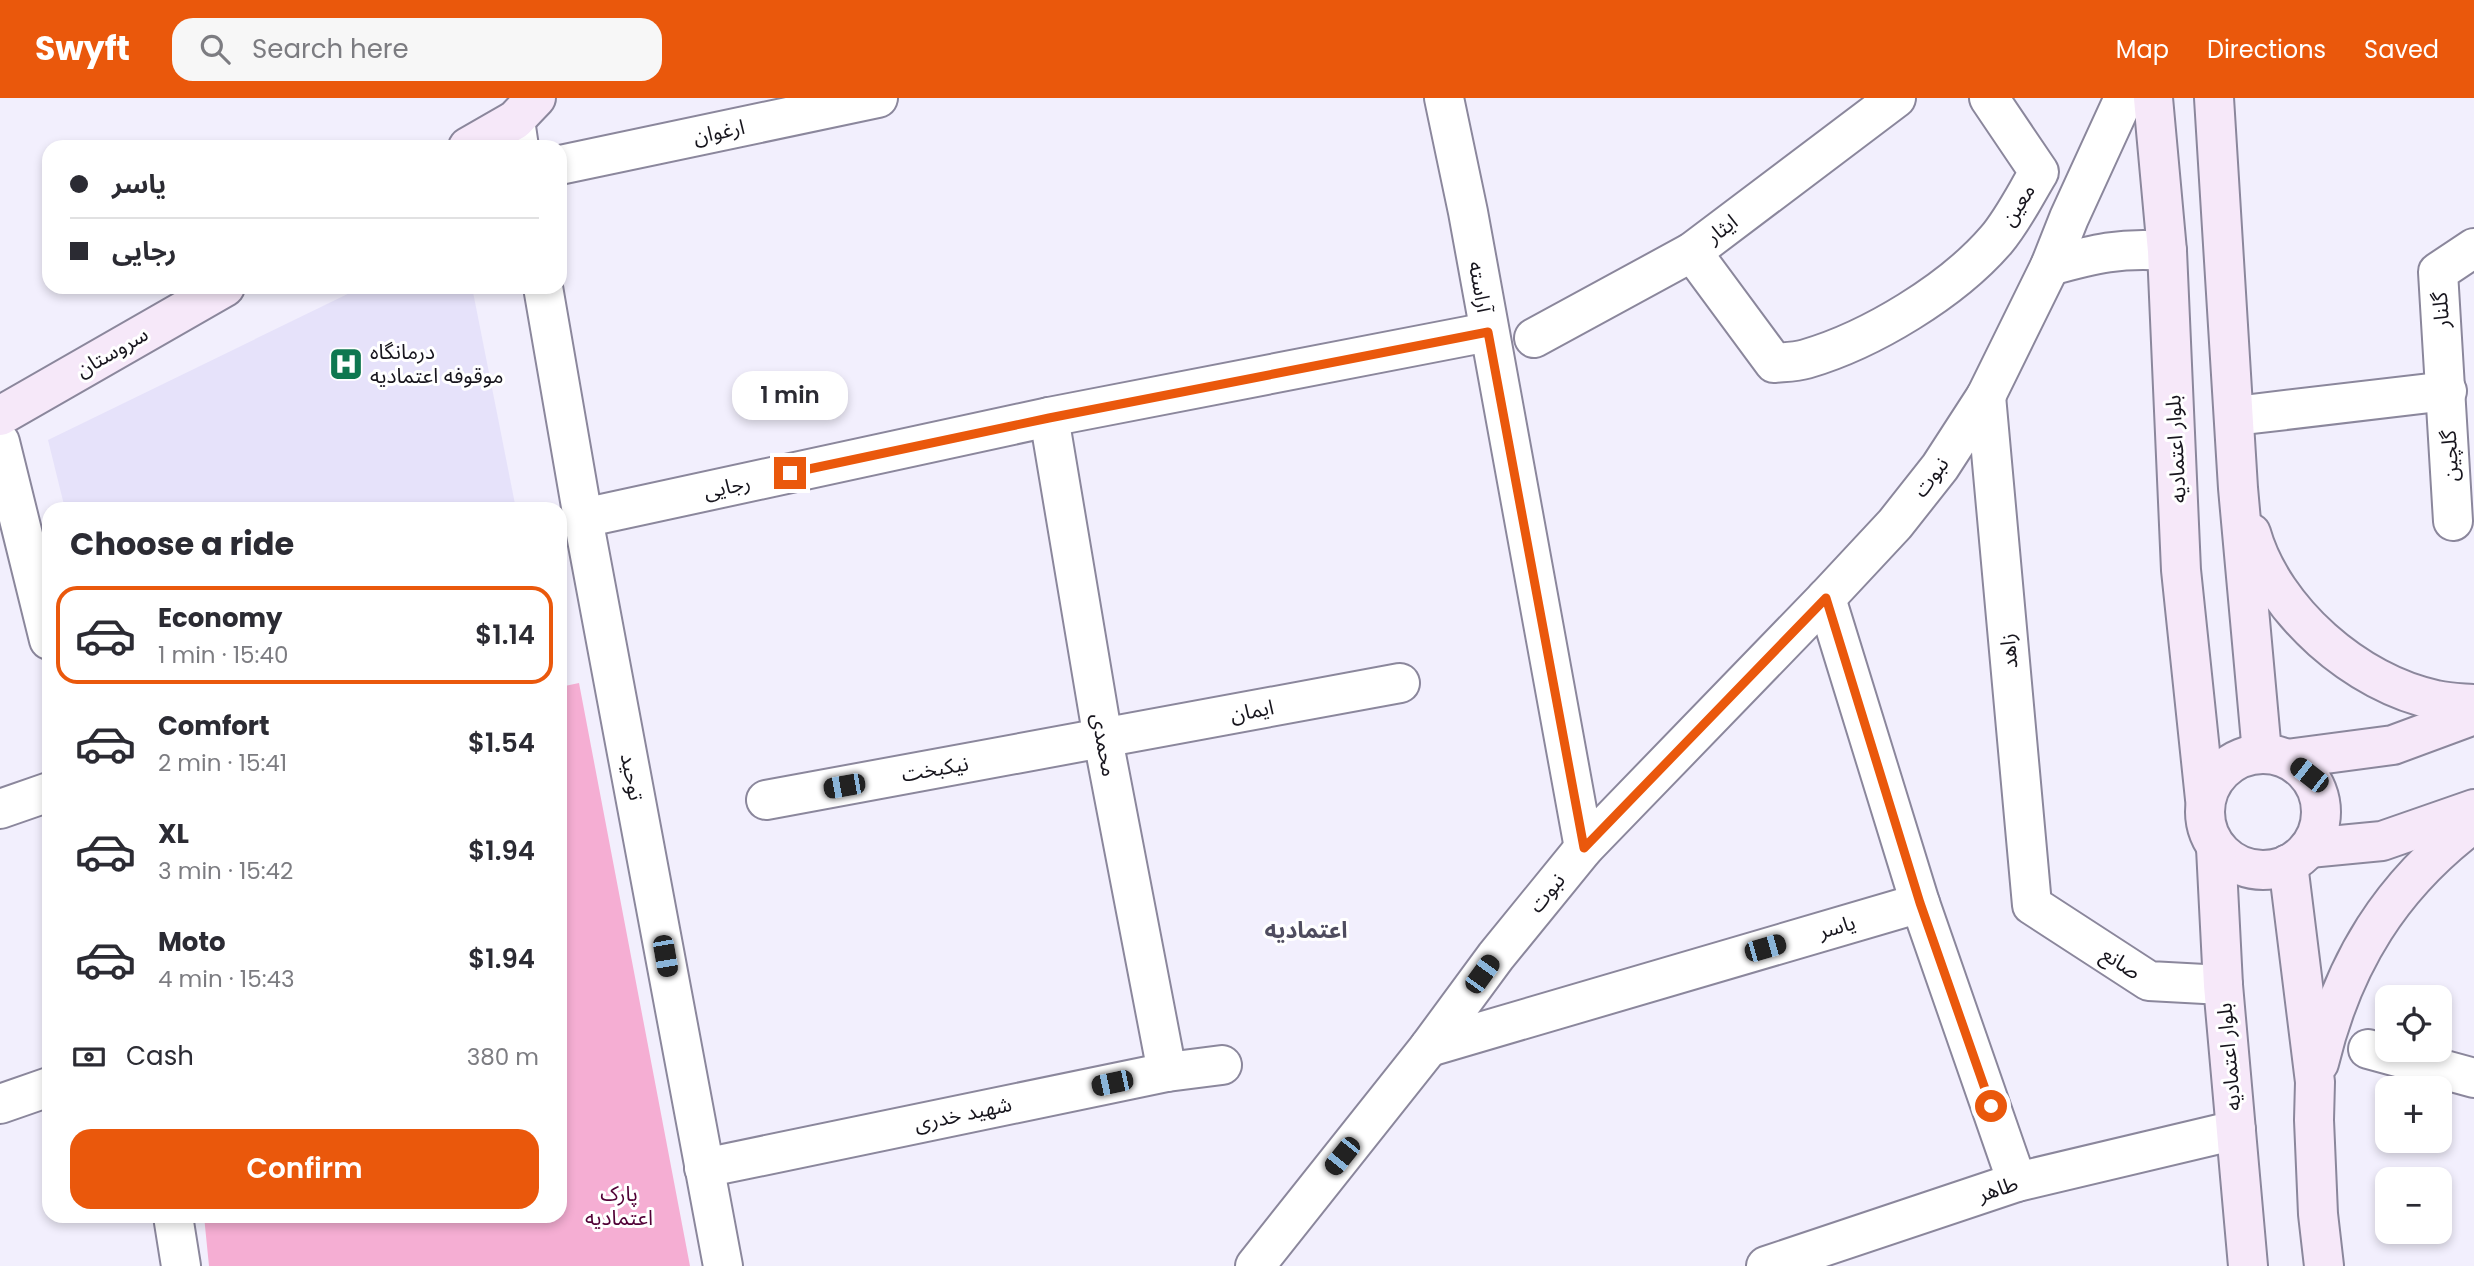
<!DOCTYPE html>
<html lang="en">
<head>
<meta charset="utf-8">
<style>
	:root { --surface:#fff; --page:#f7f7f7; --text:#2b2b33; --muted:#7c7c81; --line:#e1e1e2; --accent:#ea580c }
	body { margin:0; font-family:Poppins,"Noto Sans Arabic",sans-serif; background:var(--page); color:var(--text); height:100vh; display:flex; flex-direction:column; font-size:26px; white-space:nowrap }
	* { box-sizing:border-box; margin:0 }
	p { font-size:23px; color:var(--muted) }
	.icon { flex:none; width:38px; height:38px; fill:none; stroke:currentColor; stroke-width:2; stroke-linecap:round; stroke-linejoin:round }
	.map { position:relative; flex:1; overflow:hidden }
	.details { position:absolute; left:42px; top:404px; width:525px; height:721px; display:flex; flex-direction:column; background:var(--surface); border-radius:21px; box-shadow:0 4px 10px #0003 }
	.details>* { flex:none }
	.hud { position:absolute; left:42px; top:42px; width:525px; height:154px; border-radius:21px; box-shadow:0 4px 10px #0003; display:grid; align-content:center; height:154px; padding:0 28px; background:var(--surface) }
	.controls { position:absolute; left:2375px; top:887px; display:grid; gap:14px }
	.controls a { display:grid; place-items:center; width:77px; height:77px; border-radius:14px; background:var(--surface); box-shadow:0 4px 10px #0003; font-size:35px }
	.end { position:absolute; width:32px; height:32px; margin:-16px; border:9px solid #ea580c; background:#fff; box-shadow:0 0 0 4px #fff }
	.from { border-radius:50% }
	.bubble { position:absolute; height:49px; border-radius:21px; background:var(--surface); box-shadow:0 4px 10px #0003; font-size:23px; font-weight:600; line-height:49px; text-align:center }
	.car { position:absolute; width:21px; height:42px; margin:-21px -10px; border-radius:9px; box-shadow:0 0 5px 2px #0007; background:linear-gradient(#222 24%,#8ab4d8 0 40%,#222 0 76%,#8ab4d8 0 86%,#222 0) }
	.hud b { display:flex; align-items:center; gap:24px; height:66px; font-size:26px }
	.hud b+b { border-top:2px solid var(--line) }
	.hud i { width:18px; height:18px; background:var(--text) }
	ul { padding:0; list-style:none }
	li { display:flex; align-items:center; gap:21px; height:98px; margin:0 14px 10px; padding:0 14px; border:4px solid transparent; border-radius:21px }
	li div { flex:1 }
	li b { display:block; font-size:26px }
	li em { font-style:normal; font-weight:600 }
	li.active { border-color:var(--accent) }
	li>.icon { width:63px; height:63px; stroke-width:1.5 }
	h2 { padding:0 28px; font-size:32px; line-height:84px }
	.pay { display:flex; align-items:center; gap:18px; height:77px; padding:0 28px; font-size:26px }
	.pay p { margin-inline-start:auto }
	.action { display:flex; gap:14px; margin-top:auto; padding:14px 28px }
	.action a { flex:1; height:80px; border-radius:21px; background:var(--accent); color:#fff; font-size:28px; font-weight:600; line-height:80px; text-align:center }
	header { display:flex; align-items:center; gap:42px; box-sizing:border-box; height:98px; padding:0 35px; background:var(--accent); color:#fff }
	header strong { font-size:33px }
	nav { display:flex; gap:38px; margin-inline-start:auto; font-size:24px }
	.search { width:490px; height:63px; background:var(--page); display:flex; align-items:center; gap:18px; box-sizing:border-box; padding:0 24px; border-radius:21px; color:var(--muted); font-size:26px }
	.map>svg:first-child { display:block }
	.built { fill:#e6e2fa }
	.green { fill:#f5aed3 }
	.lines { fill:none; stroke-linecap:round; stroke-linejoin:round }
	.street-casing { stroke:#8b879c; stroke-width:42 }
	.secondary-casing { stroke:#8b879c; stroke-width:42 }
	.street { stroke:#fff; stroke-width:38 }
	.secondary { stroke:#f6e8f9; stroke-width:38 }
	.route { stroke:#ea580c; stroke-width:9 }
	.labels { text-anchor:middle; stroke-width:6; stroke-linejoin:round; paint-order:stroke }
	.street-label { font-size:21px; fill:#17151d; stroke:#fff }
	.poi-label { font-size:21px; fill:#17151d; stroke:#fff; text-anchor:start }
	.park-label { font-size:21px; fill:#510036; stroke:#fff }
	.neighbourhood-label { font-size:23px; font-weight:bold; fill:#4f4c5f; stroke:#fff }
</style>
</head>
<body>
<header>
<strong>Swyft</strong>
<div class="search"><svg class="icon" aria-label="search" viewBox="0 0 24 24"><circle cx="10" cy="10" r="6"/><path d="M15 15l6 6"/></svg>Search here</div>
<nav><a>Map</a><a>Directions</a><a>Saved</a></nav>
</header>
<div class="map">
<svg width="2474" height="1168" viewBox="0 0 2474 1168">
	<rect width="100%" height="100%" fill="#f2effd"/>
	<polygon class="built" points="362,189 472,189 516,411 65,411 48,342"/>
	<polygon class="green" points="579,585 690,1168 209,1168 204,1118 560,1118 560,589"/>
	<g class="lines">
		<g class="street-casing">
			<g id="street">
				<polyline points="1444,0 1468,114 1584,750"/>
				<polyline points="515,22 519,49"/>
				<polyline points="560,67 878,0"/>
				<path d="M1692,154L1774,265C1785,264 1796,264 1806,261C1871,242 1952,193 1996,142C2013,122 2025,97 2039,74L1989,0"/>
				<path d="M2050,168C2094,156 2121,149 2167,153"/>
				<polyline points="543,189 583,420 723,1168"/>
				<polyline points="1534,240 1692,154 1896,0"/>
				<polyline points="1986,298 2032,807 2149,883 2223,887"/>
				<polyline points="2235,318 2447,293"/>
				<polyline points="1049,319 1103,641 1167,974"/>
				<polyline points="0,344 49,542"/>
				<polyline points="583,420 1049,319 1488,234"/>
				<polyline points="2453,423 2438,174 2474,150"/>
				<polyline points="1826,500 1920,805 2017,1084"/>
				<polyline points="766,702 1400,585"/>
				<polyline points="0,711 49,694"/>
				<polyline points="1429,949 1920,805"/>
				<polyline points="2368,951 2474,980"/>
				<polyline points="0,1006 49,989"/>
				<polyline points="704,1070 1167,974 1222,967"/>
				<polyline points="173,1118 181,1168"/>
				<polyline points="1255,1168 1429,949 1496,858 1584,750 1826,500 1895,426 1940,369 1986,298 2050,168 2069,120 2124,0"/>
				<polyline points="1766,1168 2017,1084 2236,1032"/>
			</g>
		</g>
		<g class="secondary-casing">
			<g id="secondary">
				<polyline points="2153,0 2167,153 2181,472 2205,701"/>
				<polyline points="2214,0 2238,390 2262,655"/>
				<polyline points="468,49 515,22 536,0"/>
				<polyline points="0,318 225,189"/>
				<path d="M2251,435C2273,513 2357,586 2436,602C2448,605 2462,605 2474,606"/>
				<circle cx="2263" cy="714" r="58"/>
				<polyline points="2288,661 2393,647 2474,617"/>
				<polyline points="2216,750 2223,887 2248,1168"/>
				<polyline points="2309,750 2382,743 2474,711"/>
				<polyline points="2288,766 2315,984 2314,1022 2318,1116 2324,1168"/>
				<path d="M2319,965C2343,865 2391,787 2474,725"/>
			</g>
		</g>
		<use href="#street" class="street"/>
		<use href="#secondary" class="secondary"/>
	</g>
	<g class="lines">
		<polyline class="route" points="790,375 1049,320 1488,234 1584,750 1826,500 1920,805 1991,1008"/>
	</g>
	<defs>
		<g id="hospital-square" transform="scale(1.75)"><rect x="-9" y="-9" width="18" height="18" rx="4" fill="#0f7750" stroke="#fff"/><path d="M-5-5h3v3.5h4V-5h3V5h-3V1.5h-4V5h-3Z" fill="#fff"/></g>
	</defs>
	<g fill-rule="evenodd">
		<use href="#hospital-square" x="346" y="266"/>
	</g>
	<g class="labels">
		<g class="street-label">
			<text transform="translate(719 34) rotate(-12)" y="7">ارغوان</text>
			<text transform="translate(2018 107) rotate(-58)" y="7">معین</text>
			<text transform="translate(1722 131) rotate(-37)" y="7">ایثار</text>
			<text transform="translate(1480 189) rotate(80)" y="7">آراسته</text>
			<text transform="translate(2441 212) rotate(-94)" y="7">گلنار</text>
			<text transform="translate(112 254) rotate(-30)" y="7">سروستان</text>
			<text transform="translate(2176 351) rotate(-93)" y="7">بلوار اعتمادیه</text>
			<text transform="translate(2450 358) rotate(-93)" y="7">گلچین</text>
			<text transform="translate(1931 379) rotate(-53)" y="7">نبوت</text>
			<text transform="translate(727 389) rotate(-12)" y="7">رجایی</text>
			<text transform="translate(2009 553) rotate(-95)" y="7">زاهد</text>
			<text transform="translate(1252 613) rotate(-11)" y="7">ایمان</text>
			<text transform="translate(1104 647) rotate(80)" y="7">محمدی</text>
			<text transform="translate(935 671) rotate(-10)" y="7">نیکبخت</text>
			<text transform="translate(632 679) rotate(79)" y="7">توحید</text>
			<text transform="translate(1547 795) rotate(-51)" y="7">نبوت</text>
			<text transform="translate(1837 829) rotate(-16)" y="7">یاسر</text>
			<text transform="translate(2121 865) rotate(33)" y="7">صانع</text>
			<text transform="translate(2229 959) rotate(-95)" y="7">بلوار اعتمادیه</text>
			<text transform="translate(963 1016) rotate(-12)" y="7">شهید خدری</text>
			<text transform="translate(1998 1091) rotate(-18)" y="7">طاهر</text>
		</g>
		<g class="poi-label">
			<text x="370" y="261">درمانگاه<tspan x="370" dy="24">موقوفه اعتمادیه</tspan></text>
		</g>
		<g class="park-label">
			<text x="619" y="1103">پارک<tspan x="619" dy="24">اعتمادیه</tspan></text>
		</g>
		<g class="neighbourhood-label">
			<text x="1306" y="840">اعتمادیه</text>
		</g>
	</g>
</svg>
<div class="controls">
<a><svg class="icon" aria-label="locate" viewBox="0 0 24 24"><circle cx="12" cy="12" r="6"/><path d="M12 2v4M12 18v4M2 12h4M18 12h4"/></svg></a>
<a>+</a>
<a>−</a>
</div>
<i class="end from" style="left:1991px;top:1008px"></i>
<i class="end" style="left:790px;top:375px"></i>
<div class="bubble" style="left:732px;top:273px;width:116px">1 min</div>
<i class="car" style="left:2309px;top:677px;rotate:308deg"></i>
<i class="car" style="left:844px;top:688px;rotate:260deg"></i>
<i class="car" style="left:1765px;top:850px;rotate:74deg"></i>
<i class="car" style="left:665px;top:858px;rotate:170deg"></i>
<i class="car" style="left:1482px;top:876px;rotate:36deg"></i>
<i class="car" style="left:1112px;top:985px;rotate:258deg"></i>
<i class="car" style="left:1342px;top:1058px;rotate:219deg"></i>
<div class="hud">
<b><i class="from"></i>یاسر</b>
<b><i></i>رجایی</b>
</div>
<section class="details">
<h2>Choose a ride</h2>
<ul>
<li class="active"><svg class="icon" aria-label="car" viewBox="0 0 24 24"><path d="M5 17H2v-5l4-1 3-4h7l3 4 3 1v5h-3M9 17h6M6 11h13"/><circle cx="7" cy="17" r="2"/><circle cx="17" cy="17" r="2"/></svg><div><b>Economy</b><p>1 min · 15:40</p></div><em>$1.14</em></li>
<li><svg class="icon" aria-label="car" viewBox="0 0 24 24"><path d="M5 17H2v-5l4-1 3-4h7l3 4 3 1v5h-3M9 17h6M6 11h13"/><circle cx="7" cy="17" r="2"/><circle cx="17" cy="17" r="2"/></svg><div><b>Comfort</b><p>2 min · 15:41</p></div><em>$1.54</em></li>
<li><svg class="icon" aria-label="car" viewBox="0 0 24 24"><path d="M5 17H2v-5l4-1 3-4h7l3 4 3 1v5h-3M9 17h6M6 11h13"/><circle cx="7" cy="17" r="2"/><circle cx="17" cy="17" r="2"/></svg><div><b>XL</b><p>3 min · 15:42</p></div><em>$1.94</em></li>
<li><svg class="icon" aria-label="car" viewBox="0 0 24 24"><path d="M5 17H2v-5l4-1 3-4h7l3 4 3 1v5h-3M9 17h6M6 11h13"/><circle cx="7" cy="17" r="2"/><circle cx="17" cy="17" r="2"/></svg><div><b>Moto</b><p>4 min · 15:43</p></div><em>$1.94</em></li>
</ul>
<div class="pay"><svg class="icon" aria-label="cash" viewBox="0 0 24 24"><path d="M3 7h18v10H3z"/><circle cx="12" cy="12" r="2"/></svg>Cash<p>380 m</p></div>
<div class="action"><a>Confirm</a></div>
</section>
</div>
</body>
</html>
